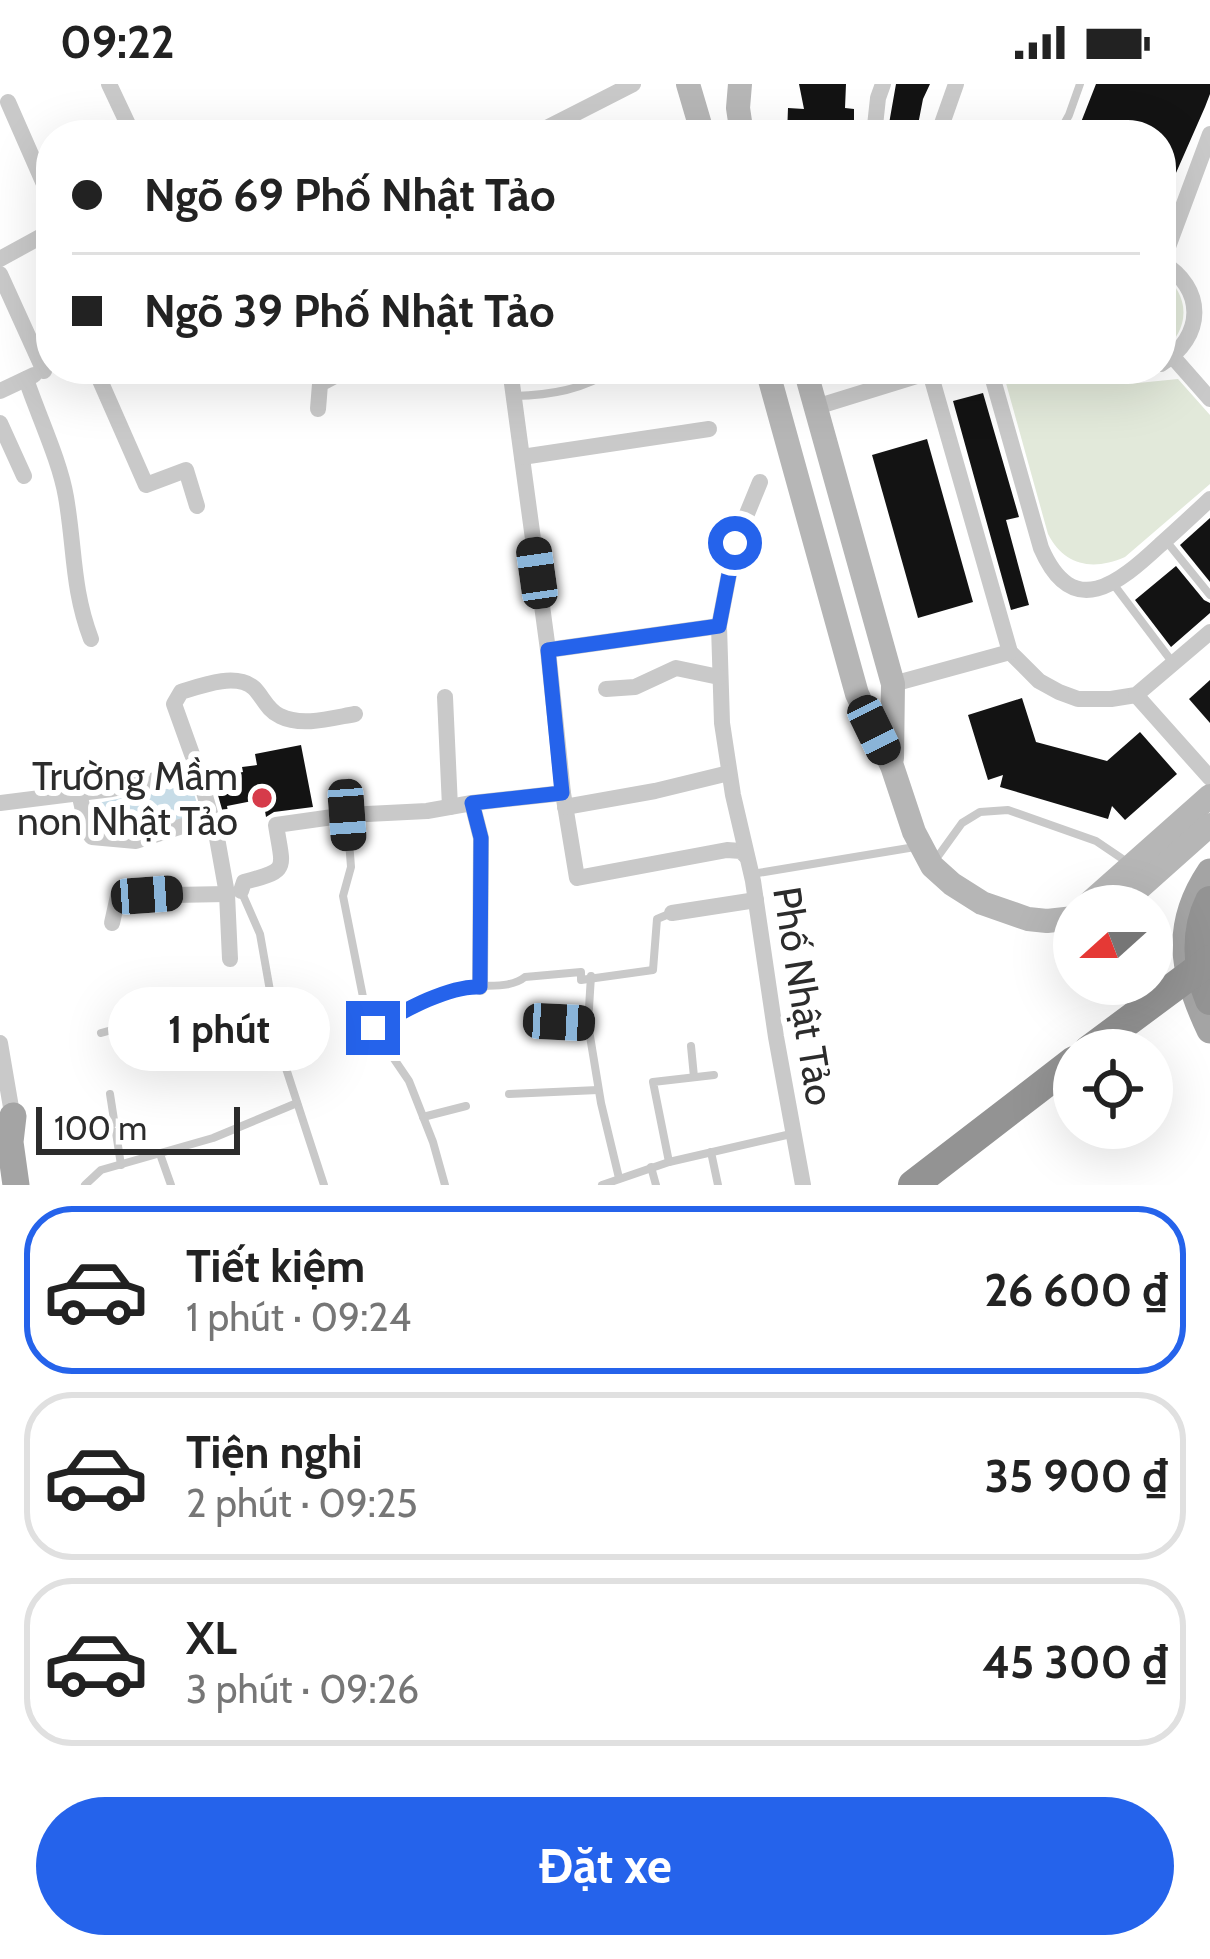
<!DOCTYPE html>
<html lang="vi">
<head>
<meta charset="utf-8">
<style>
	:root { --surface:#fff; --page:#f6f6f6; --text:#222; --muted:#767676; --line:#e0e0e0; --accent:#2563eb }
	body { margin:0; font-family:Cabin,sans-serif; background:var(--page); color:var(--text); height:100vh; display:flex; flex-direction:column; font-size:45px; white-space:nowrap }
	* { box-sizing:border-box; margin:0 }
	p { font-size:39px; color:var(--muted) }
	.icon { flex:none; width:66px; height:66px; fill:none; stroke:currentColor; stroke-width:2; stroke-linecap:round; stroke-linejoin:round }
	.map { position:relative; height:1101px; overflow:hidden }
	.panel { display:flex; flex-direction:column; background:var(--surface); flex:1 }
	.panel>* { flex:none }
	.guide { position:absolute; left:36px; top:36px; width:1140px; height:264px; border-radius:48px; box-shadow:0 12px 48px #0002; display:grid; align-content:center; height:264px; padding:0 36px; background:var(--surface) }
	.needle { width:78px; rotate:249deg }
	.fabs { position:absolute; left:1053px; top:801px; display:grid; gap:24px }
	.fabs a { display:grid; place-items:center; width:120px; height:120px; border-radius:50%; background:var(--surface); box-shadow:0 12px 48px #0002; font-size:60px }
	.scale { position:absolute; left:36px; bottom:30px; width:204px; box-sizing:border-box; padding-left:12px; border:6px solid #2c2c2c; border-top:0; font-size:33px; line-height:42px; white-space:nowrap; color:#2c2c2c; -webkit-text-stroke:9px #fff; paint-order:stroke }
	.end { position:absolute; width:54px; height:54px; margin:-27px; border:15px solid #2563eb; background:#fff; box-shadow:0 0 0 6px #fff }
	.from { border-radius:50% }
	.bubble { position:absolute; height:84px; border-radius:42px; background:var(--surface); box-shadow:0 12px 48px #0002; font-size:39px; font-weight:700; line-height:84px; text-align:center }
	.car { position:absolute; width:36px; height:72px; margin:-36px -18px; border-radius:15px; box-shadow:0 0 9px 3px #0007; background:linear-gradient(#222 24%,#8ab4d8 0 40%,#222 0 76%,#8ab4d8 0 86%,#222 0) }
	.guide b { display:flex; align-items:center; gap:42px; height:114px; font-size:45px }
	.guide b+b { border-top:3px solid var(--line) }
	.guide i { width:30px; height:30px; background:var(--text) }
	ul { padding:21px 0 0; list-style:none }
	li { display:flex; align-items:center; gap:36px; height:168px; margin:0 24px 18px; padding:0 12px; border:6px solid var(--line); border-radius:48px }
	li div { flex:1 }
	li b { display:block; font-size:45px }
	li em { font-style:normal; font-weight:700 }
	li.on { border-color:var(--accent) }
	li>.icon { width:108px; height:108px; stroke-width:1.5 }
	.action { display:flex; gap:24px; margin-top:auto; padding:24px 36px }
	.action a { flex:1; height:138px; border-radius:72px; background:var(--accent); color:#fff; font-size:48px; font-weight:700; line-height:138px; text-align:center }
	.status { display:flex; justify-content:space-between; align-items:center; height:84px; padding:0 60px; background:var(--surface); direction:ltr }
	.status svg { height:33px; fill:currentColor }
	.map>svg:first-child { display:block }
	.green { fill:#e2e9da }
	.water { fill:#c7dce7 }
	.building { fill:#131313 }
	.lines { fill:none; stroke-linecap:round; stroke-linejoin:round }
	.lane { stroke:#c9c9c9; stroke-width:8 }
	.street { stroke:#c9c9c9; stroke-width:16 }
	.secondary { stroke:#b6b6b6; stroke-width:24 }
	.primary { stroke:#a4a4a4; stroke-width:27 }
	.highway { stroke:#939393; stroke-width:30 }
	.highway-bridge { stroke:#939393; stroke-width:30 }
	.route { stroke:#2563eb; stroke-width:15 }
	.poi-dot { fill:#d63b4a; stroke:#fff; stroke-width:4.5 }
	.labels { text-anchor:middle; stroke-width:12; stroke-linejoin:round; paint-order:stroke }
	.poi-label { font-size:39px; fill:#2c2c2c; stroke:#fff; text-anchor:end }
	.street-label { font-size:39px; fill:#2c2c2c; stroke:#fff }
</style>
</head>
<body>
<div class="status"><b>09:22</b><svg viewBox="0 0 49 12"><path d="M0 12V9h3v3zM5 12V6h3v6zM10 12V3h3v9zM15 12V0h3v12zM26 1h20v11H26zM47 4h2v5h-2z"/></svg></div>
<div class="map">
<svg width="1210" height="1101" viewBox="0 0 1210 1101">
	<rect width="100%" height="100%" fill="#fff"/>
	<g class="green">
		<path d="M1161,189C1191,210 1191,247 1161,268Z"/>
		<path d="M1008,285H1098L1118,295L1138,299L1178,295L1210,331V400L1125,473C1093,487 1064,482 1048,450L1004,292Z"/>
	</g>
	<polygon class="water" points="180,702 192,703 200,729 139,751 99,747 98,719"/>
	<g class="building">
		<polygon points="799,0 846,0 845,24 854,25 854,51 787,51 788,24 804,25"/>
		<polygon points="896,0 930,0 923,15 916,51 887,51"/>
		<polygon points="1096,0 1210,0 1210,10 1205,23 1161,123 1161,51 1076,51"/>
		<polygon points="983,309 1019,433 1006,436 1029,521 1011,526 953,317"/>
		<polygon points="927,355 973,518 918,534 872,371"/>
		<polygon points="1210,434 1210,498 1180,461"/>
		<polygon points="1176,482 1204,516 1210,519 1210,529 1171,563 1135,516"/>
		<polygon points="1210,596 1210,639 1189,615"/>
		<polygon points="1022,614 1036,658 1107,677 1140,648 1177,690 1125,736 1112,722 1108,735 1000,703 1003,691 988,696 968,631"/>
		<polygon points="301,661 313,723 274,728 266,733 263,715 227,722 232,753 230,753 213,694 243,688 242,683 257,681 255,670"/>
	</g>
	<g class="lines">
		<g class="lane">
			<polyline points="1058,51 1069,31 1080,0"/>
			<path d="M514,312C550,311 584,306 614,285"/>
			<polyline points="1171,463 1210,511"/>
			<polyline points="1114,501 1173,579"/>
			<polyline points="347,731 351,783 343,812 365,923 373,944 409,997 433,1058 445,1101"/>
			<polyline points="936,775 962,739 980,728 1008,726 1096,757 1127,778"/>
			<polyline points="752,790 915,763"/>
			<polyline points="242,809 260,850 281,969 324,1101"/>
			<polyline points="591,892 588,940 601,1019 619,1094"/>
			<polyline points="529,937 588,940"/>
			<path d="M373,944C397,931 443,906 470,903C488,900 510,905 525,893L581,888V896L653,886L657,835L669,830"/>
			<polyline points="101,949 199,922 270,909"/>
			<polyline points="691,962 694,993"/>
			<polyline points="110,1010 121,1081"/>
			<polyline points="509,1010 598,1006"/>
			<polyline points="423,1033 466,1022"/>
			<polyline points="711,1068 718,1101"/>
			<polyline points="160,1070 171,1101"/>
			<polyline points="669,1078 653,998 714,991"/>
			<polyline points="651,1083 656,1101"/>
			<polyline points="85,1101 101,1086 213,1054 297,1019"/>
			<polyline points="602,1101 669,1078 791,1050"/>
		</g>
		<g class="street">
			<polyline points="109,0 133,51"/>
			<polyline points="8,18 51,116"/>
			<polyline points="533,51 633,0"/>
			<polyline points="874,51 878,14 883,0"/>
			<polyline points="938,51 956,0"/>
			<polyline points="0,175 51,147"/>
			<path d="M1161,178C1206,204 1205,253 1161,280"/>
			<polyline points="1162,179 1210,50"/>
			<polyline points="0,190 44,287"/>
			<polyline points="1173,273 1210,315"/>
			<polyline points="95,285 146,401 186,386 197,422"/>
			<polyline points="510,285 548,566 563,709 577,794 727,766 741,767 746,772"/>
			<polyline points="929,285 1010,568 1039,597 1059,608 1078,615 1111,615 1136,611 1210,548"/>
			<path d="M990,285L1041,464C1073,538 1119,499 1160,461C1177,446 1193,431 1210,415"/>
			<path d="M26,295C38,331 60,377 66,413C75,465 72,505 91,555"/>
			<polyline points="0,307 34,291"/>
			<polyline points="816,323 939,285"/>
			<polyline points="318,325 320,300 348,285"/>
			<polyline points="0,339 24,392"/>
			<polyline points="522,373 709,345"/>
			<polyline points="760,398 735,459 719,542 722,639 733,711 753,797 776,953 803,1101"/>
			<polyline points="548,566 719,542"/>
			<polyline points="893,600 1010,568"/>
			<polyline points="606,605 635,603 676,584 719,593"/>
			<polyline points="1136,611 1210,694"/>
			<polyline points="445,613 450,723"/>
			<path d="M198,687L174,620L181,608C200,602 236,588 254,604C263,613 267,626 280,632C302,643 332,634 355,630"/>
			<polyline points="79,709 88,748 92,753 136,757 211,733"/>
			<polyline points="0,719 112,705 198,687 217,754 227,810 230,875"/>
			<polyline points="472,719 481,754 480,903"/>
			<polyline points="565,723 655,707 729,689"/>
			<path d="M241,807L244,798C290,786 283,786 276,741L347,731L427,727L472,719L563,709"/>
			<polyline points="672,829 756,816"/>
			<polyline points="112,839 118,812 227,810"/>
			<polyline points="0,959 14,1041"/>
		</g>
		<g class="secondary">
			<polyline points="688,0 703,51"/>
			<polyline points="740,0 738,24 742,51"/>
			<polyline points="767,285 857,610 892,682 914,748 932,782 952,800 982,819 1028,835 1047,837 1074,834"/>
			<polyline points="805,285 893,600 892,674"/>
			<polyline points="1086,822 1210,712"/>
			<polyline points="1119,822 1210,741"/>
		</g>
		<g class="primary">
			<path d="M1210,788C1173,843 1183,889 1210,946"/>
			<polyline points="13,1032 10,1058 16,1101"/>
		</g>
		<g class="highway">
			<path d="M1210,817C1195,847 1197,885 1210,916"/>
			<polyline points="913,1101 1074,977"/>
		</g>
		<polyline class="highway-bridge" points="1089,966 1210,876"/>
	</g>
	<g class="lines">
		<path class="route" d="M373,944C400,929 448,901 480,903L481,754L472,719L562,709L548,566L719,542L735,459"/>
	</g>
	<circle class="poi-dot" cx="262" cy="714" r="12"/>
	<g class="labels">
		<g class="poi-label">
			<text x="238" y="706">Trường Mầm<tspan x="238" dy="45">non Nhật Tảo</tspan></text>
		</g>
		<g class="street-label">
			<text transform="translate(804 912) rotate(81)" y="14">Phố Nhật Tảo</text>
		</g>
	</g>
</svg>
<div class="fabs">
<a><svg class="needle" viewBox="-14 -14 28 28"><path d="M0-13l5 13h-10z" fill="#e53935"/><path d="M0 13l5-13h-10z" fill="#767676"/></svg></a>
<a><svg class="icon" aria-label="locate" viewBox="0 0 24 24"><circle cx="12" cy="12" r="6"/><path d="M12 2v4M12 18v4M2 12h4M18 12h4"/></svg></a>
</div>
<div class="scale">100 m</div>
<i class="end from" style="left:735px;top:459px"></i>
<i class="end" style="left:373px;top:944px"></i>
<div class="bubble" style="left:108px;top:903px;width:222px">1 phút</div>
<i class="car" style="left:537px;top:489px;rotate:352deg"></i>
<i class="car" style="left:874px;top:646px;rotate:154deg"></i>
<i class="car" style="left:347px;top:731px;rotate:176deg"></i>
<i class="car" style="left:147px;top:811px;rotate:86deg"></i>
<i class="car" style="left:559px;top:938px;rotate:93deg"></i>
<div class="guide">
<b><i class="from"></i>Ngõ 69 Phố Nhật Tảo</b>
<b><i></i>Ngõ 39 Phố Nhật Tảo</b>
</div>
</div>
<section class="panel">
<ul>
<li class="on"><svg class="icon" aria-label="car" viewBox="0 0 24 24"><path d="M5 17H2v-5l4-1 3-4h7l3 4 3 1v5h-3M9 17h6M6 11h13"/><circle cx="7" cy="17" r="2"/><circle cx="17" cy="17" r="2"/></svg><div><b>Tiết kiệm</b><p>1 phút · 09:24</p></div><em>26 600 ₫</em></li>
<li><svg class="icon" aria-label="car" viewBox="0 0 24 24"><path d="M5 17H2v-5l4-1 3-4h7l3 4 3 1v5h-3M9 17h6M6 11h13"/><circle cx="7" cy="17" r="2"/><circle cx="17" cy="17" r="2"/></svg><div><b>Tiện nghi</b><p>2 phút · 09:25</p></div><em>35 900 ₫</em></li>
<li><svg class="icon" aria-label="car" viewBox="0 0 24 24"><path d="M5 17H2v-5l4-1 3-4h7l3 4 3 1v5h-3M9 17h6M6 11h13"/><circle cx="7" cy="17" r="2"/><circle cx="17" cy="17" r="2"/></svg><div><b>XL</b><p>3 phút · 09:26</p></div><em>45 300 ₫</em></li>
</ul>
<div class="action"><a>Đặt xe</a></div>
</section>
</body>
</html>
